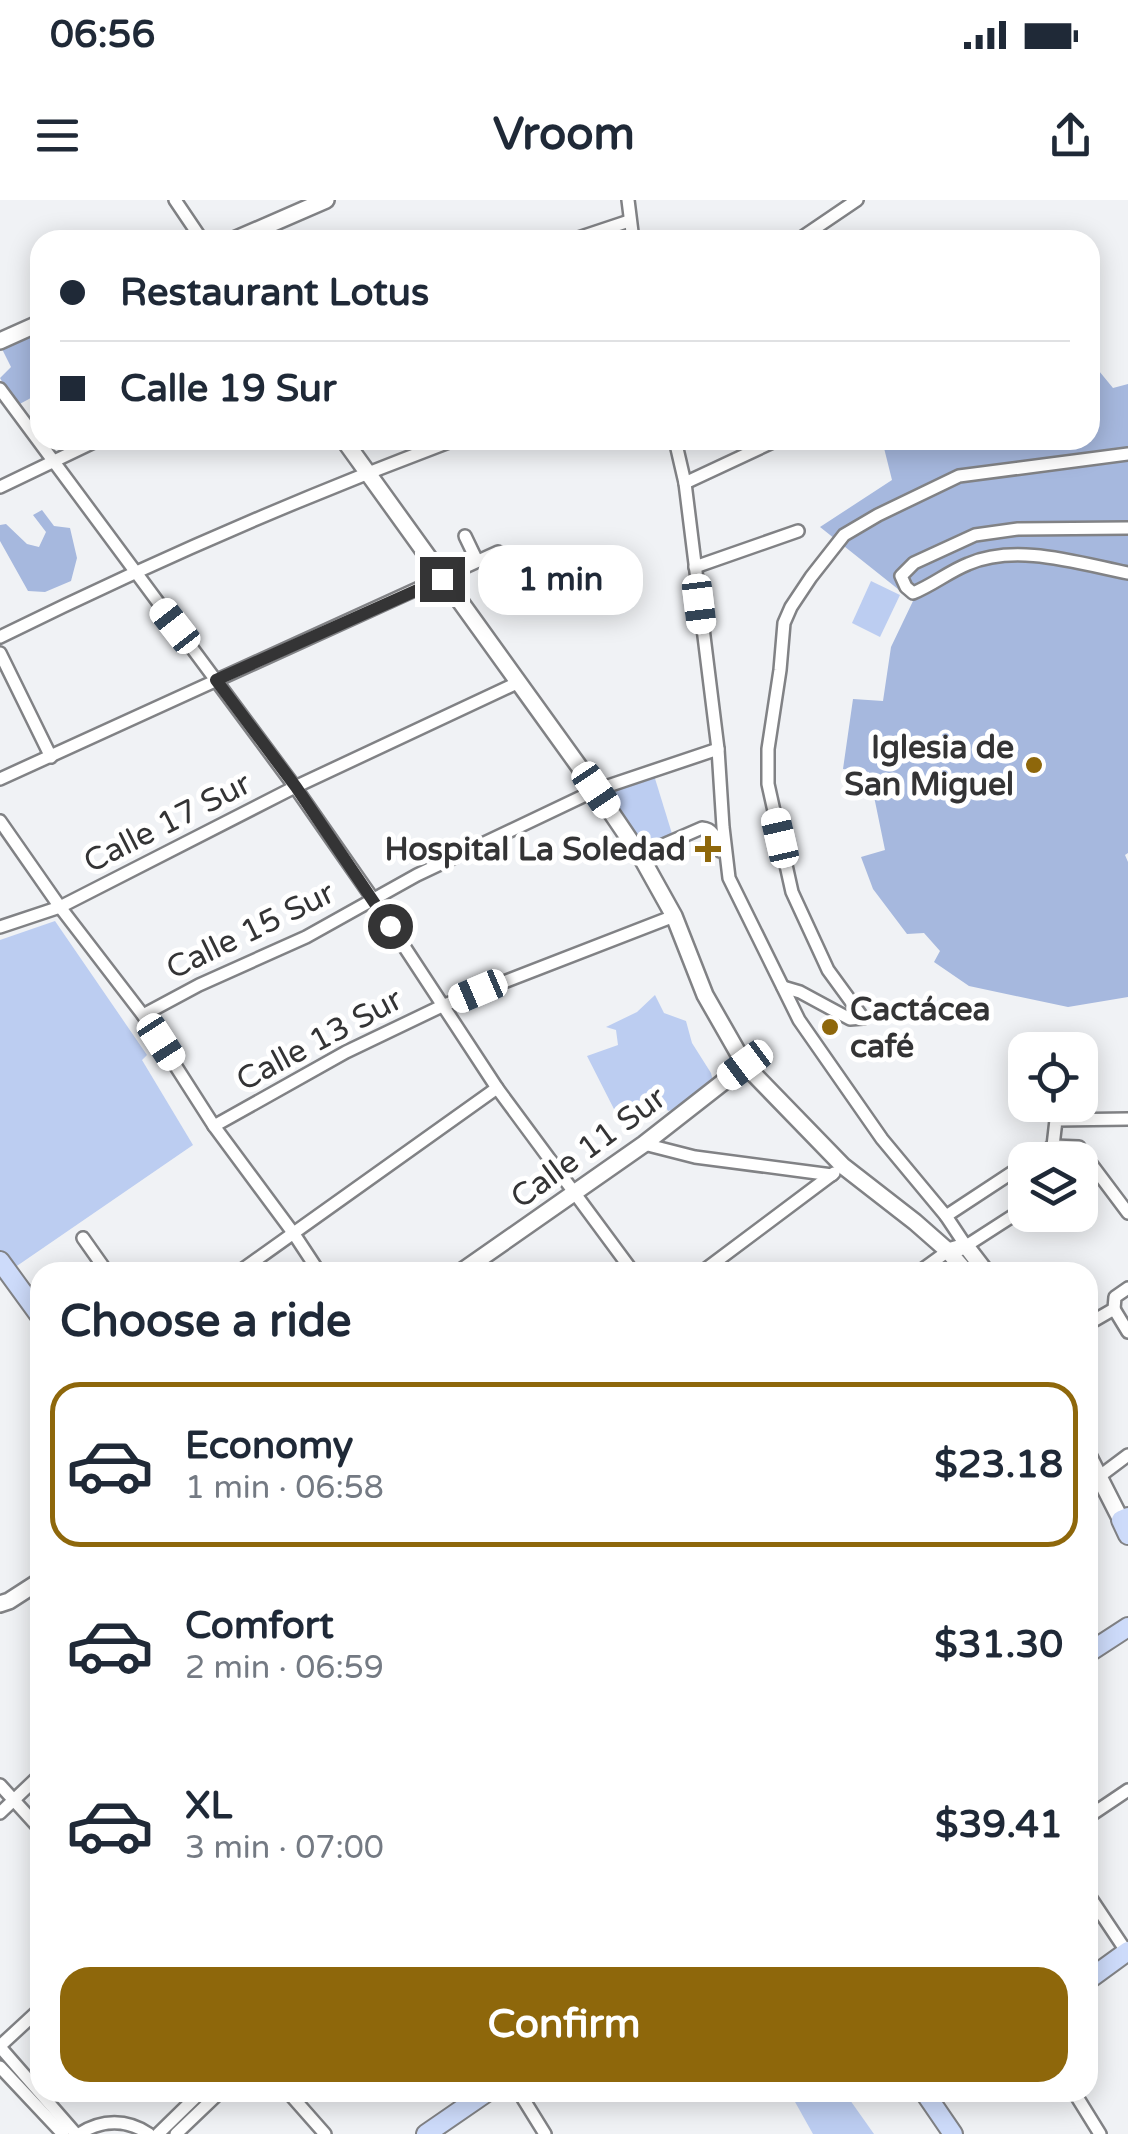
<!DOCTYPE html>
<html lang="en">
<head>
<meta charset="utf-8">
<style>
	:root { --surface:#fff; --page:#f6f6f7; --text:#1f2937; --muted:#747a83; --line:#e0e1e3; --accent:#8e670b }
	body { margin:0; font-family:"Varela Round",sans-serif; background:var(--page); color:var(--text); height:100vh; display:flex; flex-direction:column; font-size:38px; white-space:nowrap }
	* { box-sizing:border-box; margin:0 }
	p { font-size:32px; color:var(--muted) }
	.icon { flex:none; width:55px; height:55px; fill:none; stroke:currentColor; stroke-width:2; stroke-linecap:round; stroke-linejoin:round }
	.map { position:relative; flex:1; overflow:hidden }
	.drawer { position:absolute; left:30px; top:1062px; width:1068px; height:840px; display:flex; flex-direction:column; background:var(--surface); border-radius:30px; box-shadow:0 5px 25px #0003 }
	.drawer>* { flex:none }
	.hud { position:absolute; left:30px; top:30px; width:1070px; height:220px; border-radius:30px; box-shadow:0 5px 25px #0003; display:grid; align-content:center; height:220px; padding:0 30px; background:var(--surface) }
	.tools { position:absolute; left:1008px; top:832px; display:grid; gap:20px }
	.tools a { display:grid; place-items:center; width:90px; height:90px; border-radius:20px; background:var(--surface); box-shadow:0 5px 25px #0003; font-size:50px }
	.end { position:absolute; width:45px; height:45px; margin:-22px; border:12px solid #343435; background:#fff; box-shadow:0 0 0 5px #fff }
	.from { border-radius:50% }
	.bubble { position:absolute; height:70px; border-radius:30px; background:var(--surface); box-shadow:0 5px 25px #0003; font-size:32px; font-weight:700; line-height:70px; text-align:center }
	.car { position:absolute; width:30px; height:60px; margin:-30px -15px; border-radius:12px; box-shadow:0 0 8px 2px #0007; background:linear-gradient(#fff 24%,#345 0 40%,#fff 0 76%,#345 0 86%,#fff 0) }
	.hud b { display:flex; align-items:center; gap:35px; height:95px; font-size:38px }
	.hud b+b { border-top:2px solid var(--line) }
	.hud i { width:25px; height:25px; background:var(--text) }
	ul { padding:0; list-style:none }
	li { display:flex; align-items:center; gap:30px; height:165px; margin:0 20px 15px; padding:0 10px; border:5px solid transparent; border-radius:30px }
	li div { flex:1 }
	li b { display:block; font-size:38px }
	li em { font-style:normal; font-weight:700 }
	li.selected { border-color:var(--accent) }
	li>.icon { width:90px; height:90px; stroke-width:1.5 }
	h2 { padding:0 30px; font-size:45px; line-height:120px }
	.button { display:flex; gap:20px; margin-top:auto; padding:20px 30px }
	.button a { flex:1; height:115px; border-radius:30px; background:var(--accent); color:#fff; font-size:40px; font-weight:700; line-height:115px; text-align:center }
	.status { display:flex; justify-content:space-between; align-items:center; height:70px; padding:0 50px; background:var(--surface); direction:ltr }
	.status svg { height:28px; fill:currentColor }
	header { display:flex; justify-content:space-between; align-items:center; height:130px; padding:0 30px; background:var(--surface); font-size:45px; font-weight:700 }
	.map>svg:first-child { display:block }
	.green { fill:#bccdf1 }
	.forest { fill:#a6b8de }
	.lines { fill:none; stroke-linecap:round; stroke-linejoin:round }
	.minor-casing { stroke:#818285; stroke-width:16 }
	.tertiary-casing { stroke:#818285; stroke-width:20 }
	.secondary-casing { stroke:#818285; stroke-width:22 }
	.minor { stroke:#fff; stroke-width:11 }
	.tertiary { stroke:#fff; stroke-width:15 }
	.secondary { stroke:#cddbfa; stroke-width:18 }
	.route { stroke:#343435; stroke-width:12 }
	.poi-dot { fill:#8e670b; stroke:#fff; stroke-width:4 }
	.labels { text-anchor:middle; stroke-width:10; stroke-linejoin:round; paint-order:stroke }
	.poi-label { font-size:32px; font-weight:bold; fill:#343435; stroke:#fff; text-anchor:end }
	.street-label { font-size:32px; fill:#343435; stroke:#fff }
</style>
</head>
<body>
<div class="status"><b>06:56</b><svg viewBox="0 0 49 12"><path d="M0 12V9h3v3zM5 12V6h3v6zM10 12V3h3v9zM15 12V0h3v12zM26 1h20v11H26zM47 4h2v5h-2z"/></svg></div>
<header><svg class="icon" aria-label="menu" viewBox="0 0 24 24"><path d="M4 6h16M4 12h16M4 18h16"/></svg>Vroom<svg class="icon" aria-label="share" viewBox="0 0 24 24"><path d="M12 15V3M7 8l5-5 5 5M5 13v7h14v-7"/></svg></header>
<div class="map">
<svg width="1128" height="1934" viewBox="0 0 1128 1934">
	<rect width="100%" height="100%" fill="#f0f2f5"/>
	<g class="green">
		<polygon points="871,381 900,395 880,437 852,423"/>
		<polygon points="653,572 673,637 642,649 602,590"/>
		<polygon points="55,721 147,855 142,860 193,945 11,1070 0,1054 0,740"/>
		<polygon points="655,795 664,813 686,821 692,843 711,873 714,885 679,908 668,911 661,898 651,897 616,913 587,856 618,845 616,830 606,827 637,812"/>
		<polygon points="790,1893 845,1893 874,1934 813,1934"/>
	</g>
	<g class="forest">
		<polygon points="32,134 40,139 40,193 16,206 0,178 11,167 2,149"/>
		<polygon points="1090,160 1113,188 1128,184 1128,653 1125,655 1128,662 1128,797 1068,807 969,786 934,762 940,751 924,733 907,734 873,689 861,657 885,650 869,572 843,569 853,499 883,501 891,447 913,401 820,327 892,280 882,240 1090,240"/>
		<polygon points="42,310 54,326 70,328 77,358 71,381 45,392 28,391 0,341 0,325 6,324 27,344 39,347 46,332 33,315"/>
	</g>
	<g class="lines">
		<g class="minor-casing">
			<g id="minor">
				<polyline points="175,0 202,40"/>
				<polyline points="628,0 633,40"/>
				<polyline points="572,40 629,21"/>
				<polyline points="798,40 857,0"/>
				<polyline points="0,189 295,587 373,699 497,888 633,1072"/>
				<polyline points="675,240 685,283 718,549 723,627 729,678 799,820 882,939 946,1016 966,1046 1025,1008"/>
				<polyline points="685,283 777,240"/>
				<polyline points="0,287 98,240"/>
				<path d="M1128,328L1018,329L975,335L914,363L901,376L906,387L913,393C933,385 948,372 968,364C1016,343 1078,363 1128,373"/>
				<polyline points="465,336 477,361"/>
				<polyline points="695,367 798,331"/>
				<path d="M0,437C148,364 299,298 454,240"/>
				<polyline points="0,453 51,557"/>
				<polyline points="0,579 498,352"/>
				<polyline points="0,621 60,707 143,815 214,926 294,1034 319,1072"/>
				<path d="M640,655L702,628C715,629 716,640 720,651"/>
				<polyline points="0,727 60,707 295,587 519,482"/>
				<polyline points="783,787 800,792 850,819 863,818"/>
				<polyline points="143,815 199,785 306,737 417,675 596,590 718,549"/>
				<polyline points="863,818 828,770 792,692 768,584 768,549 780,470 784,423 791,407 811,377 844,335 878,315 959,276 1128,254"/>
				<polyline points="214,926 346,852 442,806 674,716"/>
				<polyline points="644,944 695,957 832,975"/>
				<polyline points="1053,946 1056,920 1128,919"/>
				<polyline points="1032,960 1053,946 1079,947"/>
				<polyline points="1092,965 1128,1013"/>
				<polyline points="946,1016 1025,964"/>
				<polyline points="83,1038 107,1072"/>
				<polyline points="239,1072 497,888"/>
				<polyline points="702,1072 834,973"/>
				<polyline points="919,1072 948,1051"/>
				<polyline points="1114,1109 1128,1132"/>
				<polyline points="1088,1124 1114,1109 1115,1097 1128,1088"/>
				<polyline points="1088,1285 1128,1255"/>
				<polyline points="0,1585 40,1629"/>
				<polyline points="0,1613 40,1575"/>
				<polyline points="1088,1617 1128,1590"/>
				<polyline points="1088,1694 1128,1754"/>
				<polyline points="0,1846 40,1809"/>
				<polyline points="0,1847 76,1934"/>
				<polyline points="0,1867 63,1934"/>
				<polyline points="288,1892 325,1934"/>
				<polyline points="519,1892 545,1934"/>
				<polyline points="1074,1892 1100,1934"/>
				<path d="M79,1934C102,1919 127,1919 149,1934"/>
				<polyline points="158,1934 201,1892"/>
				<polyline points="176,1934 220,1892"/>
			</g>
		</g>
		<g class="tertiary-casing">
			<g id="tertiary">
				<polyline points="234,40 326,0"/>
				<polyline points="0,141 40,123"/>
				<polyline points="344,240 596,590 640,655 674,716 705,795 745,865 843,966 915,1022 948,1051 966,1072"/>
				<polyline points="948,1051 966,1046 986,1072"/>
				<polyline points="461,1072 644,944 745,865"/>
				<polyline points="1088,1255 1121,1320"/>
				<polyline points="0,1404 9,1401 40,1381"/>
			</g>
		</g>
		<g class="secondary-casing">
			<g id="secondary">
				<polyline points="0,1061 40,1116"/>
				<polyline points="1128,1317 1121,1320 1128,1335"/>
				<polyline points="1088,1453 1128,1427"/>
				<polyline points="1088,1780 1128,1751"/>
				<polyline points="931,1892 927,1896 953,1934"/>
				<polyline points="426,1934 487,1892"/>
			</g>
		</g>
		<use href="#minor" class="minor"/>
		<use href="#tertiary" class="tertiary"/>
		<use href="#secondary" class="secondary"/>
	</g>
	<g class="lines">
		<polyline class="route" points="390,726 296,587 216,480 442,379"/>
	</g>
	<g class="poi-dot">
		<circle cx="1034" cy="565" r="10"/>
		<path d="M703 634h10v10h10v10h-10v10h-10v-10h-10v-10h10z"/>
		<circle cx="830" cy="827" r="10"/>
	</g>
	<g class="labels">
		<g class="poi-label">
			<text x="1014" y="558">Iglesia de<tspan x="1014" dy="37">San Miguel</tspan></text>
			<text x="686" y="660">Hospital La Soledad</text>
			<text x="850" y="820" text-anchor="start">Cactácea<tspan x="850" dy="37">café</tspan></text>
		</g>
		<g class="street-label">
			<text transform="translate(167 622) rotate(-27)" y="11">Calle 17 Sur</text>
			<text transform="translate(250 730) rotate(-26)" y="11">Calle 15 Sur</text>
			<text transform="translate(319 839) rotate(-28)" y="11">Calle 13 Sur</text>
			<text transform="translate(588 947) rotate(-36)" y="11">Calle 11 Sur</text>
		</g>
	</g>
</svg>
<div class="tools">
<a><svg class="icon" aria-label="locate" viewBox="0 0 24 24"><circle cx="12" cy="12" r="6"/><path d="M12 2v4M12 18v4M2 12h4M18 12h4"/></svg></a>
<a><svg class="icon" aria-label="layers" viewBox="0 0 24 24"><path d="M12 4l9 5-9 5-9-5zM3 14l9 5 9-5"/></svg></a>
</div>
<i class="end from" style="left:390px;top:726px"></i>
<i class="end" style="left:442px;top:379px"></i>
<div class="bubble" style="left:478px;top:345px;width:165px">1 min</div>
<i class="car" style="left:699px;top:404px;rotate:173deg"></i>
<i class="car" style="left:175px;top:426px;rotate:322deg"></i>
<i class="car" style="left:596px;top:590px;rotate:146deg"></i>
<i class="car" style="left:780px;top:638px;rotate:347deg"></i>
<i class="car" style="left:478px;top:791px;rotate:247deg"></i>
<i class="car" style="left:161px;top:842px;rotate:147deg"></i>
<i class="car" style="left:745px;top:865px;rotate:233deg"></i>
<div class="hud">
<b><i class="from"></i>Restaurant Lotus</b>
<b><i></i>Calle 19 Sur</b>
</div>
<section class="drawer">
<h2>Choose a ride</h2>
<ul>
<li class="selected"><svg class="icon" aria-label="car" viewBox="0 0 24 24"><path d="M5 17H2v-5l4-1 3-4h7l3 4 3 1v5h-3M9 17h6M6 11h13"/><circle cx="7" cy="17" r="2"/><circle cx="17" cy="17" r="2"/></svg><div><b>Economy</b><p>1 min · 06:58</p></div><em>$23.18</em></li>
<li><svg class="icon" aria-label="car" viewBox="0 0 24 24"><path d="M5 17H2v-5l4-1 3-4h7l3 4 3 1v5h-3M9 17h6M6 11h13"/><circle cx="7" cy="17" r="2"/><circle cx="17" cy="17" r="2"/></svg><div><b>Comfort</b><p>2 min · 06:59</p></div><em>$31.30</em></li>
<li><svg class="icon" aria-label="car" viewBox="0 0 24 24"><path d="M5 17H2v-5l4-1 3-4h7l3 4 3 1v5h-3M9 17h6M6 11h13"/><circle cx="7" cy="17" r="2"/><circle cx="17" cy="17" r="2"/></svg><div><b>XL</b><p>3 min · 07:00</p></div><em>$39.41</em></li>
</ul>
<div class="button"><a>Confirm</a></div>
</section>
</div>
</body>
</html>
